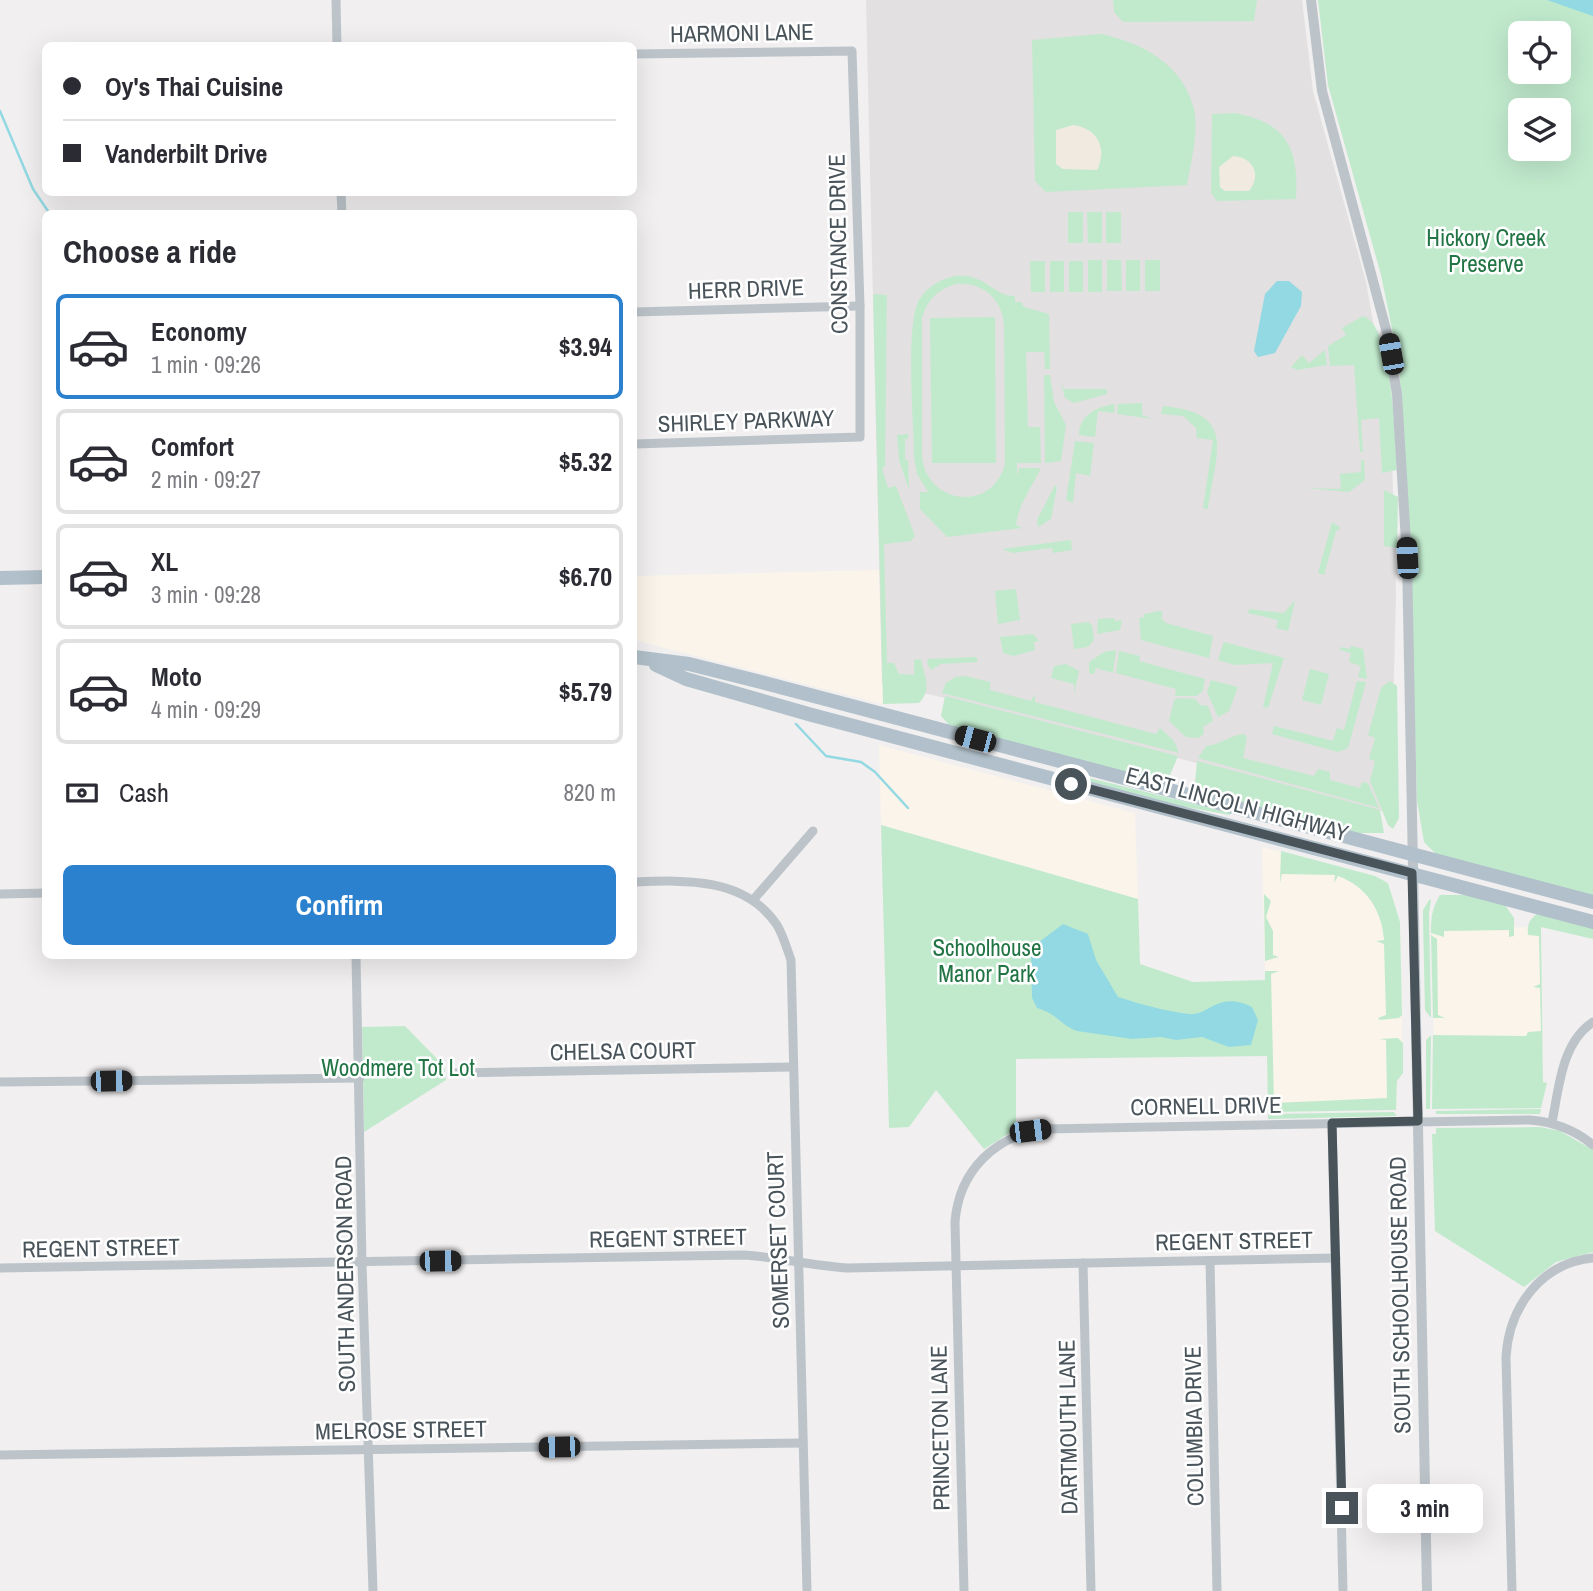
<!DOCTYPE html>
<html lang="en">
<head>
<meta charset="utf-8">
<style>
	:root { --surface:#fff; --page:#f2f2f3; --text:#2b2b33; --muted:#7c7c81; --line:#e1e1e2; --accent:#2c81ce }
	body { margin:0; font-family:"Archivo Narrow",sans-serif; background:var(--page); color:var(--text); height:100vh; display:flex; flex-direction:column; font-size:26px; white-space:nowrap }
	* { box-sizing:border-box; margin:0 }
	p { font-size:23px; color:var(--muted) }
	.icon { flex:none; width:38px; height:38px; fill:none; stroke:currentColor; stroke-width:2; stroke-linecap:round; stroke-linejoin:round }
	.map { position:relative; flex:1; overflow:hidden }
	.side { position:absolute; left:42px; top:210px; width:595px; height:749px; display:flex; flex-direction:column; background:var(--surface); border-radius:10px; box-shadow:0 7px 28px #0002 }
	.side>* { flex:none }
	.guide { position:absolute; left:42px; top:42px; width:595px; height:154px; border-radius:10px; box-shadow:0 7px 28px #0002; display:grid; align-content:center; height:154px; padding:0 21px; background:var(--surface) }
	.tools { position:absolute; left:1508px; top:21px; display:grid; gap:14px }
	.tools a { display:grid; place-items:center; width:63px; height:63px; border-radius:10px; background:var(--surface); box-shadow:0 7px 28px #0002; font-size:35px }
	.end { position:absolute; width:32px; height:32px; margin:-16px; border:9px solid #49535a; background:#fff; box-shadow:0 0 0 4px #fff }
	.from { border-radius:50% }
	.bubble { position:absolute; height:49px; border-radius:10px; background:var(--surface); box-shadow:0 7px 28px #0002; font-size:23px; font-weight:800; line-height:49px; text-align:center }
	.car { position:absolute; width:21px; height:42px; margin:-21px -10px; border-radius:9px; box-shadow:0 0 5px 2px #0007; background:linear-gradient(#222 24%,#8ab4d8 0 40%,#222 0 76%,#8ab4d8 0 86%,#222 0) }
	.guide b { display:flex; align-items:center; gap:24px; height:66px; font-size:26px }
	.guide b+b { border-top:2px solid var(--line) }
	.guide i { width:18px; height:18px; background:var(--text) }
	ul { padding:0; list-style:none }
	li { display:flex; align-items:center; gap:21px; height:105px; margin:0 14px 10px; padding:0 7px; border:4px solid var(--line); border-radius:10px }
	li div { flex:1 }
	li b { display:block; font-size:26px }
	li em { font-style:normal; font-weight:800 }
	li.active { border-color:var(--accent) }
	li>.icon { width:63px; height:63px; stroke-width:1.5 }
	h2 { padding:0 21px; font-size:32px; line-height:84px }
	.pay { display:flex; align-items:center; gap:18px; height:77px; padding:0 21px; font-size:26px }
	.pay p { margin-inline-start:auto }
	.button { display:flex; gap:14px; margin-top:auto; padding:14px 21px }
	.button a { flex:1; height:80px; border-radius:10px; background:var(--accent); color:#fff; font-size:28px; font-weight:800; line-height:80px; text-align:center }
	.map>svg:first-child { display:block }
	.commercial { fill:#faf4ea }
	.education { fill:#e2e0e0 }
	.green { fill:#c1eacd; fill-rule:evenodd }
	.sand { fill:#f1eae1 }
	.water { fill:#93d9e3 }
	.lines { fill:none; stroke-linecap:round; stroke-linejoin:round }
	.stream { stroke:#93d9e3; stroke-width:2.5 }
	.minor { stroke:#bcc4ca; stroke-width:9 }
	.tertiary { stroke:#bcc4ca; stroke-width:10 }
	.primary { stroke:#b1c0ca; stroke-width:14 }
	.route { stroke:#49535a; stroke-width:9 }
	.labels { text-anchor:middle; stroke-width:5; stroke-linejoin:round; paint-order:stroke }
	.street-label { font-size:23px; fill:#49535a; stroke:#fff }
	.park-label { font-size:23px; fill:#217443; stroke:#fff }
</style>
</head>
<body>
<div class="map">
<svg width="1593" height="1591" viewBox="0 0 1593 1591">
	<rect width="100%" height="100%" fill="#f1efef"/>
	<g class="commercial">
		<polygon points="879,570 883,704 634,640 634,576"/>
		<polygon points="879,745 1135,813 1138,899 881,825"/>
		<polygon points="1262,847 1375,876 1388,883 1400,922 1403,1073 1397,1081 1396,1110 1268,1112"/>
		<polygon points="1541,927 1543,1082 1435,1084 1431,928"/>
	</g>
	<polygon class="education" points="866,0 1302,0 1313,91 1366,282 1391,423 1396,593 1393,712 1385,812 950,699 882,684"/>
	<g class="green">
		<polygon points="1113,0 1257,0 1254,21 1123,22 1114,12"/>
		<path d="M1318,0H1593V897L1437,855L1424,842L1417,801L1409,519L1399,363L1381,275L1328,85ZM1521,33H1559V72H1521ZM1521,110H1559V149H1521Z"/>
		<path d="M1101,34C1142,43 1182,63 1194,109C1199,132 1191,162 1187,185L1046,192L1035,181L1032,40Z"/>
		<path d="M1234,113C1287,122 1299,149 1296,199L1217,201L1211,193L1212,114Z"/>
		<rect x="1068" y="212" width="15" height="31"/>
		<polygon points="1087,212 1102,212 1102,243 1088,243"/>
		<rect x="1106" y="212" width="15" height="31"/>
		<rect x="1088" y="260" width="14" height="32"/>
		<polygon points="1107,260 1121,260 1122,291 1107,291"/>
		<rect x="1126" y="260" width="14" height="31"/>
		<rect x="1145" y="260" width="15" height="31"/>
		<polygon points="1030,261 1045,261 1045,292 1031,292"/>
		<rect x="1050" y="261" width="14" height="31"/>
		<rect x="1069" y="261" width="14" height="31"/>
		<path d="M954,276C987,273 992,296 1015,296V302H1021L1024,307L1049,314L1050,369H1045L1044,352H1026L1028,427H1040L1041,463H1017V476L1019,468H1041C1032,487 1019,503 1016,525L1022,528L947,537L920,509V492H928L917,474L914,457C914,423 905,326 919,300C927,287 939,280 954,276ZM956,284C982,282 1002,298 1004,325L1005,464C993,512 928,506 922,457V318C927,300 938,289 956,284Z"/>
		<path d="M873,294L887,295L885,467L882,468L888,488L896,486L915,536L911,541L884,544L887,663H894L899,674L914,675V660L921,659C924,676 933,688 919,703L883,704Z"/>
		<path d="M1363,316C1393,324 1395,440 1397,470L1382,473L1379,418L1361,420L1363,452H1360L1354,365L1330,366L1328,346L1346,335L1342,328Z"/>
		<polygon points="995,317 996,463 932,463 930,318"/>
		<polygon points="1325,350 1327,365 1297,370 1291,367 1302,355 1309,363"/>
		<polygon points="1044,375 1050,375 1054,402 1066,425 1061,461 1045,463"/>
		<polygon points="1061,382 1064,389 1107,389 1107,394 1074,403 1065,398"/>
		<polygon points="1142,403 1142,415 1153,419 1117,414 1118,404"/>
		<path d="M1115,404L1114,413L1098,411L1095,437L1079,435C1079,415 1098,406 1115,404Z"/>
		<path d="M1163,406C1238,413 1216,452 1208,509L1203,508L1213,440L1197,438L1196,428L1183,416L1161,414Z"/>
		<polygon points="908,434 908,439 905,439 905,460 908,460 909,490 899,460 897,435"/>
		<polygon points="1075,441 1094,443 1090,476 1076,473 1073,503 1066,500"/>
		<polygon points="1361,460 1364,460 1365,480 1349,492 1306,488 1341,489 1340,474 1361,472"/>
		<polygon points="1055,485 1057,487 1051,519 1038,527 1037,520"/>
		<polygon points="1384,490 1398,497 1397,548 1384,546"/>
		<polygon points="1332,522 1341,528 1336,531 1324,575 1318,573"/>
		<polygon points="1071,540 1072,550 1053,553 1052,548 1013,553 1002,549"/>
		<polygon points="1016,589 1020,620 998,624 995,591"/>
		<polygon points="1295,600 1288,631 1276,628 1278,620 1248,613 1249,609 1284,613"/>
		<polygon points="1159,611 1163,612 1161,618 1166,623 1213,636 1209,658 1141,640 1139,618 1144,617 1144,614"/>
		<polygon points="1114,618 1115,621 1122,620 1120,630 1097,634 1098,619"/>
		<polygon points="1088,622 1092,625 1094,640 1088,647 1074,649 1071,624"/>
		<polygon points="1033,634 1039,641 1034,642 1035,650 1013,656 1003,653 1000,637"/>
		<polygon points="1224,642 1284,658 1268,708 1263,707 1273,663 1235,665 1218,660"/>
		<polygon points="1352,646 1363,649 1367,679 1358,677 1361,666 1349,662 1351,653 1340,650 1340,647 1349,649"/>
		<polygon points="1116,650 1113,673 1096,668 1094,674 1089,673 1089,662 1104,652"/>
		<polygon points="1119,651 1140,656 1139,661 1205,679 1203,691 1196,696 1175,696 1176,689 1116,673"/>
		<polygon points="976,657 978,662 941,664 931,670 927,663 928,659"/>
		<polygon points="1066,664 1079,671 1074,694 1074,684 1051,678 1054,666"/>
		<polygon points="1310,669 1329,674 1321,705 1302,700"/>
		<polygon points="955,677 965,676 990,682 990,690 1031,701 1035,694 1035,702 1156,734 1160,728 1174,741 1179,753 942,693 946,683"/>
		<polygon points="1211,680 1238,687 1229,711 1218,717 1207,692"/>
		<polygon points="1357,681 1366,682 1348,748 1338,752 1272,734 1274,726 1333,741 1337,728 1344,730"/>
		<polygon points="1390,681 1397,686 1399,818 1393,829 1388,825 1370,781 1375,761 1369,759 1375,738 1368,735 1381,688"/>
		<polygon points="945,696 1178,756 1170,775 1157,781 949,725 941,716"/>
		<polygon points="1179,698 1195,699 1200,705 1208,706 1213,721 1203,727 1204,733 1199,738 1186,737 1169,721 1174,700"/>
		<path d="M1245,734L1247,738L1243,758L1314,776L1318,769L1330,772V780L1360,788L1362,782L1368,783L1379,808L1198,758L1206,746C1221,745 1231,734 1245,734Z"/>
		<polygon points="1197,761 1380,810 1384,833 1356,833 1202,792 1195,782"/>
		<polygon points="1065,772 1231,813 1230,815 1169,804 1064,775"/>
		<polygon points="881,825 1138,899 1140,964 1193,982 1265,980 1265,971 1279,971 1271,974 1274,1103 1387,1098 1386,1040 1379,1039 1398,1038 1403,1043 1403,1073 1397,1081 1396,1110 1268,1112 1267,1056 1016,1059 1016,1129 984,1149 936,1090 909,1127 889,1128"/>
		<path d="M1281,851L1375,876L1388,883L1400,922L1402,1015L1399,1018L1380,1020L1378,1018L1386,1015L1384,944L1376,941L1384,940C1382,910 1366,886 1338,876L1334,883L1335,875L1282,874L1280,883Z"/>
		<polygon points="1264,894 1271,901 1266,917 1273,931 1273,955 1279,957 1265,961"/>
		<path d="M1440,895H1465L1505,905L1514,918V936L1509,937V930L1444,931V937L1431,933C1431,917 1432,908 1440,895Z"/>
		<polygon points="1430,899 1431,901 1429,913 1431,1018 1425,1010 1423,921 1423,910"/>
		<path d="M1537,914L1593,928V939L1541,927L1543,1082L1547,1083L1541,1108L1432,1109L1433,1035L1526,1036L1528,1032L1541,1031L1540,988L1533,987L1540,984L1539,936L1528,935C1527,925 1529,920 1537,914Z"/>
		<polygon points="1431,935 1437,939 1438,1015 1445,1018 1433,1018"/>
		<polygon points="405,1026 444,1066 446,1080 364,1132 362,1027"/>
		<polygon points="1431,1035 1430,1109 1426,1109 1426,1040"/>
		<polygon points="1541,1109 1540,1114 1436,1114 1436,1111"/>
		<polygon points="1394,1112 1397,1116 1268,1119 1268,1114"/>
		<polygon points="1540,1127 1560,1131 1593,1150 1593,1252 1556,1262 1524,1287 1435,1231 1432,1134 1436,1134 1436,1128"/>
	</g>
	<g class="sand">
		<path d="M1073,125C1097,128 1108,148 1097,170L1063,169L1056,164V130Z"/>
		<path d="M1233,156C1253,157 1262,175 1249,191H1225L1220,187L1219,167Z"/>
	</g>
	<g class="water">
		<polygon points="1547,0 1593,0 1593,16"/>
		<polygon points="1277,281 1289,281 1302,292 1301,306 1275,353 1258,357 1254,351 1265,294"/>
		<path d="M1063,924L1088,934L1096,960L1118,997C1140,1004 1165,1011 1189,1014C1209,1016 1218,990 1252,1007L1258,1020L1251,1045L1229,1047L1202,1037L1176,1040L1161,1037L1132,1039L1077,1031C1060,1025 1058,1014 1037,1008L1032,998L1031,948Z"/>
	</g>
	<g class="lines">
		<g class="stream">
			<polyline points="0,111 33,189 50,214"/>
			<polyline points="796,724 826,756 861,762 875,772 908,808"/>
		</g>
		<g class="minor">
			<polyline points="336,0 337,46"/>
			<polyline points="634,54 852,51 860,306 860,437 634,444"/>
			<polyline points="341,192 342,214"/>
			<polyline points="634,312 860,306"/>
			<path d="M634,882C684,880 745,877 777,925C783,935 787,949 791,960L807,1591"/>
			<polyline points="0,894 46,893"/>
			<polyline points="754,899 813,831"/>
			<polyline points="356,956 362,1263 373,1591"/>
			<polyline points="455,1073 792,1067"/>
			<polyline points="0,1082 360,1078"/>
			<path d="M1552,1122C1559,1089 1561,1043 1593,1022"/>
			<polyline points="1332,1123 1343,1591"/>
			<polyline points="1210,1261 1217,1591"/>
			<polyline points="1083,1263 1091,1591"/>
			<path d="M0,1268L743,1255C779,1257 812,1266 848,1268L1336,1258"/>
			<polyline points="0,1455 803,1443"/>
			<path d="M964,1591L955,1222C959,1170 996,1135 1046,1129L1530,1120C1554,1122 1574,1129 1593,1145"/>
			<path d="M1512,1591L1506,1357C1509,1307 1541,1263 1593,1258"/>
		</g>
		<polyline class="tertiary" points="1311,0 1322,91 1387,333 1397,394 1407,558 1427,1591"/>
		<g class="primary">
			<polyline points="0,578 46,577"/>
			<polyline points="634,657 689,664 761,682 1593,902"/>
			<polyline points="656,665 686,679 812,715 1593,922"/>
		</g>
	</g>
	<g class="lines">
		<polyline class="route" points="1071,784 1412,873 1418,1121 1332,1123 1342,1508"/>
	</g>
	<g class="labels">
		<g class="street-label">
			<text transform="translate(742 33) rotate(-1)" y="8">HARMONI LANE</text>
			<text transform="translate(838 244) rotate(-91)" y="8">CONSTANCE DRIVE</text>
			<text transform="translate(746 289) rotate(-2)" y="8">HERR DRIVE</text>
			<text transform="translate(746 421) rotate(-2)" y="8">SHIRLEY PARKWAY</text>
			<text transform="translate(1237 804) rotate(15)" y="8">EAST LINCOLN HIGHWAY</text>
			<text transform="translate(623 1051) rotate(-1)" y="8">CHELSA COURT</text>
			<text transform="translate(1206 1106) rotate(-1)" y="8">CORNELL DRIVE</text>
			<text transform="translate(668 1238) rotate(-1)" y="8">REGENT STREET</text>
			<text transform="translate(778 1240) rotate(-92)" y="8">SOMERSET COURT</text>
			<text transform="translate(1234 1241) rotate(-1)" y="8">REGENT STREET</text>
			<text transform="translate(101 1248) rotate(-1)" y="8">REGENT STREET</text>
			<text transform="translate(345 1274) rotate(-91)" y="8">SOUTH ANDERSON ROAD</text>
			<text transform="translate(1400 1295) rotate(-91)" y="8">SOUTH SCHOOLHOUSE ROAD</text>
			<text transform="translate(1194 1426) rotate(-91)" y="8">COLUMBIA DRIVE</text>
			<text transform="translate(1068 1427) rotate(-91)" y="8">DARTMOUTH LANE</text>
			<text transform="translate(940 1428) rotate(-91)" y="8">PRINCETON LANE</text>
			<text transform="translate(401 1430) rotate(-1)" y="8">MELROSE STREET</text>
		</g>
		<g class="park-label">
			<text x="1486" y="246">Hickory Creek<tspan x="1486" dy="26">Preserve</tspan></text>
			<text x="987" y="956">Schoolhouse<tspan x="987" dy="26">Manor Park</tspan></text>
			<text x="398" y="1076">Woodmere Tot Lot</text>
		</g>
	</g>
</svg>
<div class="tools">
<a><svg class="icon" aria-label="locate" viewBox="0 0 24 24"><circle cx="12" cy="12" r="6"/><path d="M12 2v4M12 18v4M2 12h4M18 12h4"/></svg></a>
<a><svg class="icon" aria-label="layers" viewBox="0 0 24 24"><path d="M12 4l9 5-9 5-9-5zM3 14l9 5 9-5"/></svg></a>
</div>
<i class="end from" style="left:1071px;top:784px"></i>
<i class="end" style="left:1342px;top:1508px"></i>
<div class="bubble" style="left:1367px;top:1484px;width:116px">3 min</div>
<i class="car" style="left:1391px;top:354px;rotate:350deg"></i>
<i class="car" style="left:1407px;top:558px;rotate:357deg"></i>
<i class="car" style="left:975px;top:739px;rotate:285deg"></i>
<i class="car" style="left:111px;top:1081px;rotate:89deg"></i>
<i class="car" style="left:1030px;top:1131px;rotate:83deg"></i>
<i class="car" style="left:440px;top:1261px;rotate:89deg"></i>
<i class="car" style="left:559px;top:1447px;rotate:269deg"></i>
<div class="guide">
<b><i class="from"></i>Oy's Thai Cuisine</b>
<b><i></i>Vanderbilt Drive</b>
</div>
<section class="side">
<h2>Choose a ride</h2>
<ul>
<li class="active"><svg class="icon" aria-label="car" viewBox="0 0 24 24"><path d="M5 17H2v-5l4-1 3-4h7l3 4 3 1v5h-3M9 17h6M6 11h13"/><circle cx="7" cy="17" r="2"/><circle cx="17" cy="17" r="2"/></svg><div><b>Economy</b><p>1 min · 09:26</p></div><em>$3.94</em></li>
<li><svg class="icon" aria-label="car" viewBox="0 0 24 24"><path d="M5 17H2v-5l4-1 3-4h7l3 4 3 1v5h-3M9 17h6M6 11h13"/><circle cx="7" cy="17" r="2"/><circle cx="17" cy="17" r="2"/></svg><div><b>Comfort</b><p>2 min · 09:27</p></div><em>$5.32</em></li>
<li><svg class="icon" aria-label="car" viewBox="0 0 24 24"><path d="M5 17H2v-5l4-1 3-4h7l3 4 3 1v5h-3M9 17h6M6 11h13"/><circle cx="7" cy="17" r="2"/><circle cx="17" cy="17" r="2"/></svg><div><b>XL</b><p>3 min · 09:28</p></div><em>$6.70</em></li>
<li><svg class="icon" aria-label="car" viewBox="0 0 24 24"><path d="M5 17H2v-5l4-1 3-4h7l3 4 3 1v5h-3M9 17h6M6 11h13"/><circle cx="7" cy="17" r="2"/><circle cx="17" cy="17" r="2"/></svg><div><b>Moto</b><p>4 min · 09:29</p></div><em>$5.79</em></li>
</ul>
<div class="pay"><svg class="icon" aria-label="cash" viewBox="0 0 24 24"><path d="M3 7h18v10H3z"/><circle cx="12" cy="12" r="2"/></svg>Cash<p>820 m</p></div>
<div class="button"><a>Confirm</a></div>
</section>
</div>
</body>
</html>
